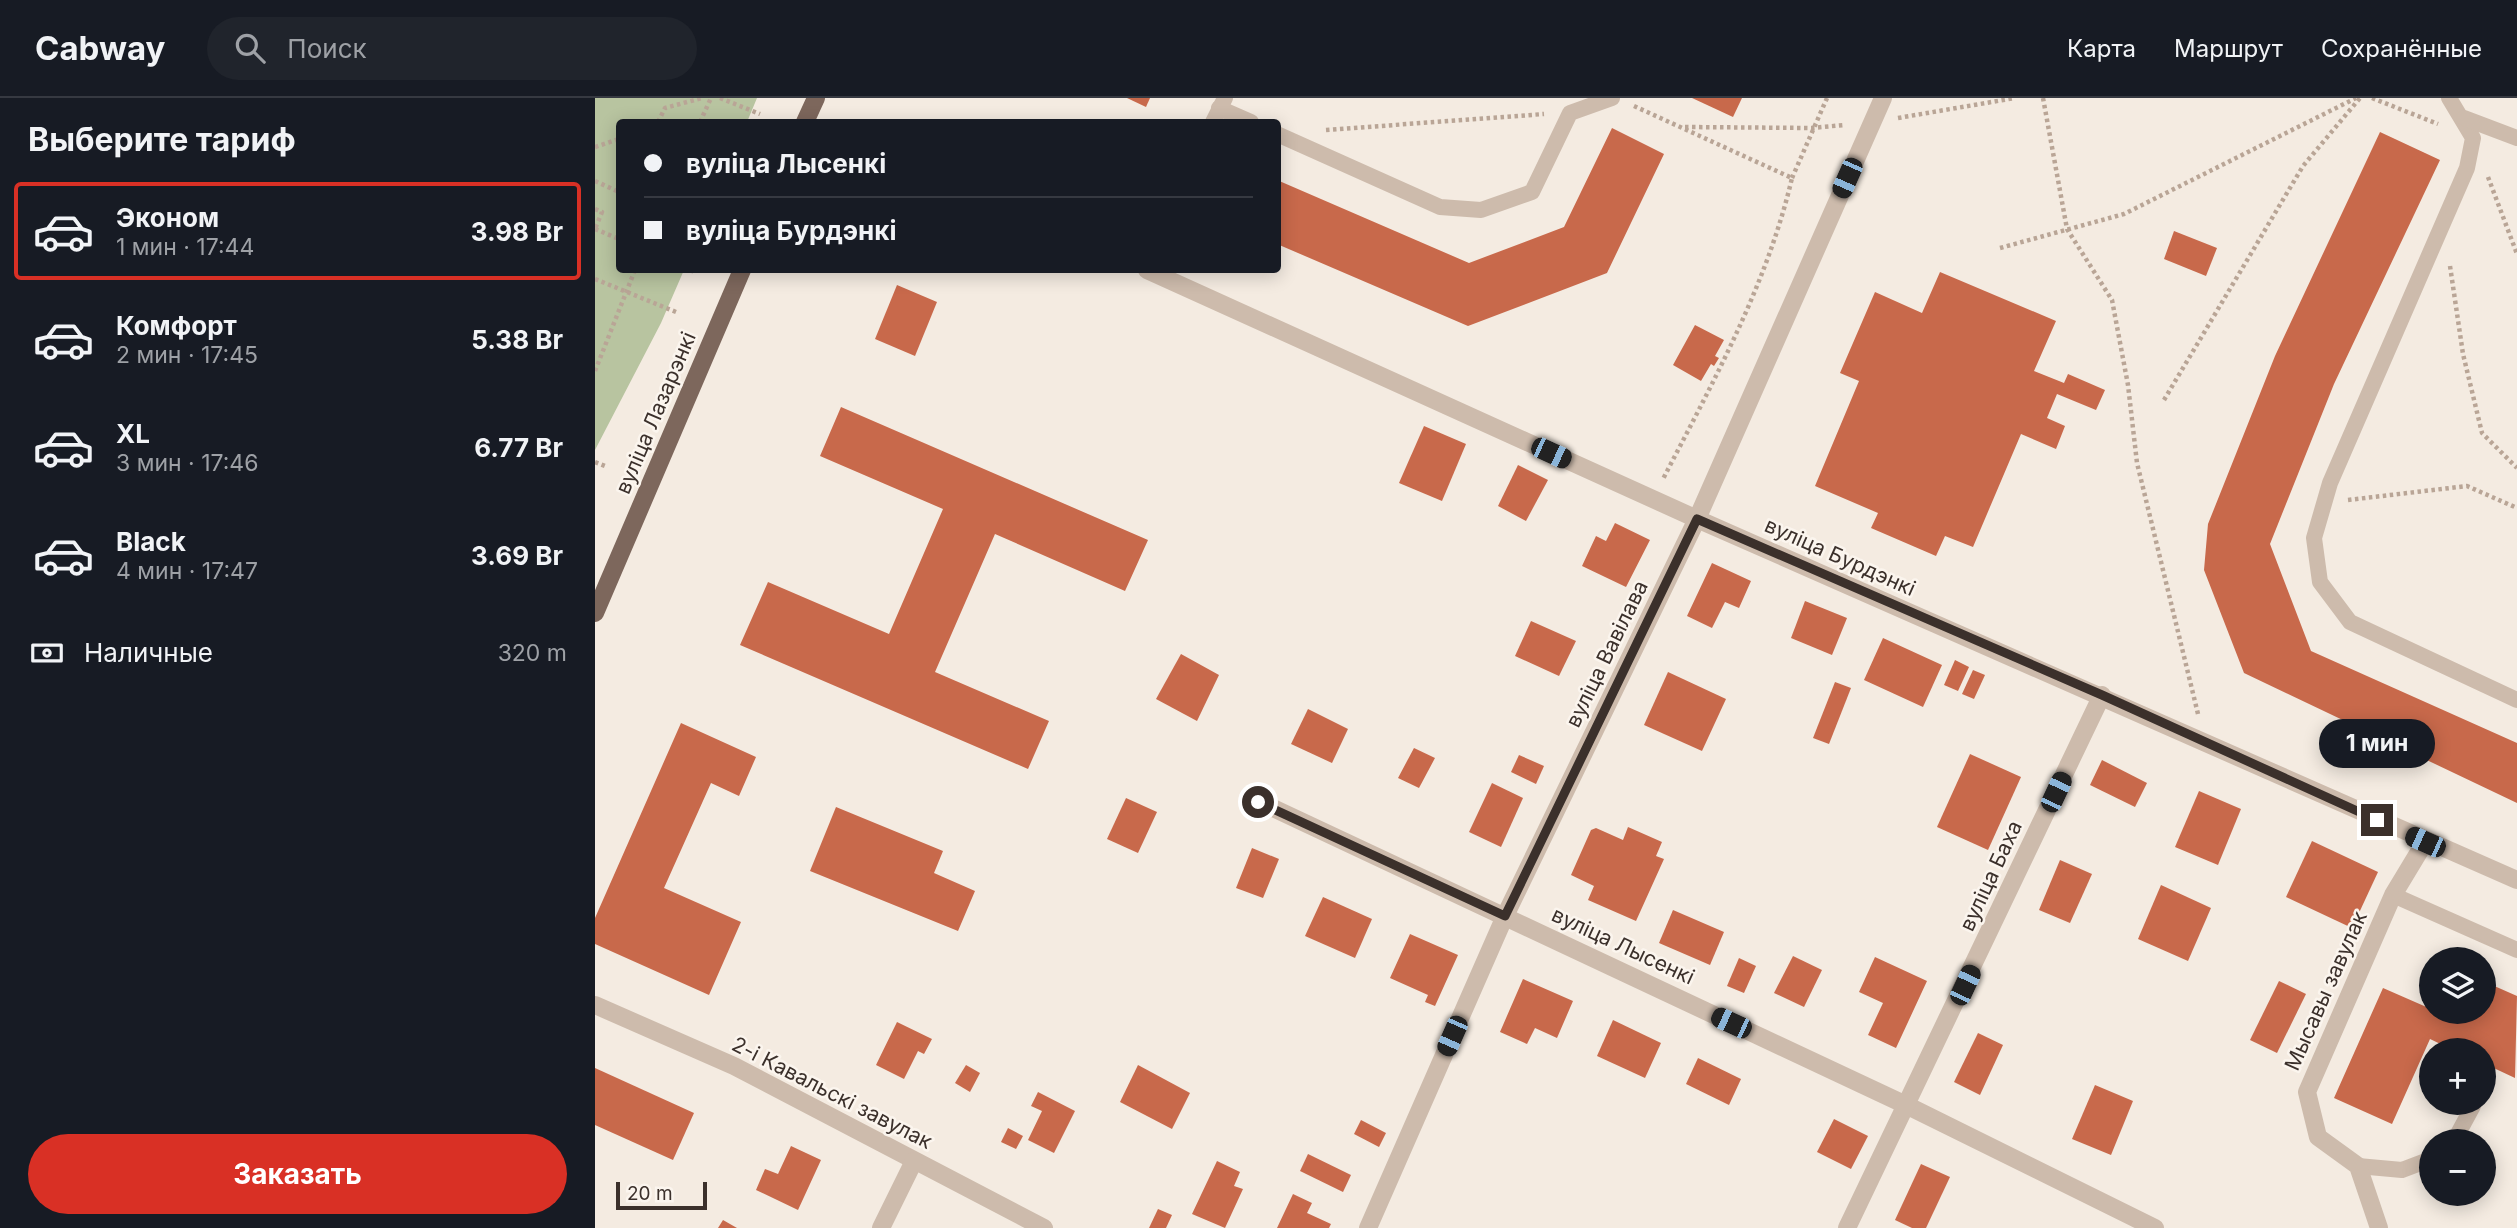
<!DOCTYPE html>
<html lang="ru">
<head>
<meta charset="utf-8">
<style>
	:root { --surface:#171b24; --page:#20242c; --text:#f1f3f6; --muted:#9ea1a6; --line:#363941; --accent:#d93025 }
	body { margin:0; font-family:Inter,sans-serif; background:var(--page); color:var(--text); height:100vh; display:flex; flex-direction:column; font-size:26px; white-space:nowrap }
	* { box-sizing:border-box; margin:0 }
	p { font-size:23px; color:var(--muted) }
	.icon { flex:none; width:38px; height:38px; fill:none; stroke:currentColor; stroke-width:2; stroke-linecap:round; stroke-linejoin:round }
	.map { position:relative; flex:1; overflow:hidden }
	.drawer { display:flex; flex-direction:column; background:var(--surface); width:595px }
	.drawer>* { flex:none }
	.guide { position:absolute; left:21px; top:21px; width:665px; height:154px; border-radius:7px; box-shadow:0 4px 18px #0003; display:grid; align-content:center; height:154px; padding:0 28px; background:var(--surface) }
	.tools { position:absolute; left:1824px; top:849px; display:grid; gap:14px }
	.tools a { display:grid; place-items:center; width:77px; height:77px; border-radius:50%; background:var(--surface); box-shadow:0 4px 18px #0003; font-size:35px }
	.scale { position:absolute; left:21px; bottom:18px; width:91px; box-sizing:border-box; padding-left:7px; border:4px solid #3b302b; border-top:0; font-size:19px; line-height:24px; white-space:nowrap; color:#3b302b; -webkit-text-stroke:5px #fbf5ee; paint-order:stroke }
	.end { position:absolute; width:32px; height:32px; margin:-16px; border:9px solid #3b302b; background:#fff; box-shadow:0 0 0 4px #fff }
	.from { border-radius:50% }
	.bubble { position:absolute; height:49px; border-radius:24px; background:var(--surface); box-shadow:0 4px 18px #0003; font-size:23px; font-weight:700; line-height:49px; text-align:center }
	.car { position:absolute; width:21px; height:42px; margin:-21px -10px; border-radius:9px; box-shadow:0 0 5px 2px #0007; background:linear-gradient(#222 24%,#8ab4d8 0 40%,#222 0 76%,#8ab4d8 0 86%,#222 0) }
	.guide b { display:flex; align-items:center; gap:24px; height:66px; font-size:26px }
	.guide b+b { border-top:2px solid var(--line) }
	.guide i { width:18px; height:18px; background:var(--text) }
	ul { padding:0; list-style:none }
	li { display:flex; align-items:center; gap:21px; height:98px; margin:0 14px 10px; padding:0 14px; border:4px solid transparent; border-radius:7px }
	li div { flex:1 }
	li b { display:block; font-size:26px }
	li em { font-style:normal; font-weight:700 }
	li.active { border-color:var(--accent) }
	li>.icon { width:63px; height:63px; stroke-width:1.5 }
	h2 { padding:0 28px; font-size:32px; line-height:84px }
	.pay { display:flex; align-items:center; gap:18px; height:77px; padding:0 28px; font-size:26px }
	.pay p { margin-inline-start:auto }
	.button { display:flex; gap:14px; margin-top:auto; padding:14px 28px }
	.button a { flex:1; height:80px; border-radius:42px; background:var(--accent); color:#fff; font-size:28px; font-weight:700; line-height:80px; text-align:center }
	header { display:flex; align-items:center; gap:42px; box-sizing:border-box; height:98px; padding:0 35px; background:var(--surface); border-bottom:2px solid var(--line) }
	header strong { font-size:33px }
	nav { display:flex; gap:38px; margin-inline-start:auto; font-size:24px }
	.search { width:490px; height:63px; background:var(--page); display:flex; align-items:center; gap:18px; box-sizing:border-box; padding:0 24px; border-radius:38px; color:var(--muted); font-size:26px }
	main { display:flex; flex:1; min-height:0 }
	.map>svg:first-child { display:block }
	.green { fill:#b8c4a0 }
	.building { fill:#c8694b }
	.lines { fill:none; stroke-linecap:round; stroke-linejoin:round }
	.path { stroke:#b9a596; stroke-width:4.5; stroke-dasharray:3.5 3.5; stroke-linecap:butt }
	.service { stroke:#cdbbac; stroke-width:16 }
	.minor { stroke:#cdbbac; stroke-width:18 }
	.primary { stroke:#7d675c; stroke-width:18 }
	.route { stroke:#3b302b; stroke-width:9 }
	.labels { text-anchor:middle; stroke-width:5; stroke-linejoin:round; paint-order:stroke }
	.street-label { font-size:21px; fill:#3b302b; stroke:#fbf5ee }
</style>
</head>
<body>
<header>
<strong>Cabway</strong>
<div class="search"><svg class="icon" aria-label="search" viewBox="0 0 24 24"><circle cx="10" cy="10" r="6"/><path d="M15 15l6 6"/></svg>Поиск</div>
<nav><a>Карта</a><a>Маршрут</a><a>Сохранённые</a></nav>
</header>
<main>
<section class="drawer">
<h2>Выберите тариф</h2>
<ul>
<li class="active"><svg class="icon" aria-label="car" viewBox="0 0 24 24"><path d="M5 17H2v-5l4-1 3-4h7l3 4 3 1v5h-3M9 17h6M6 11h13"/><circle cx="7" cy="17" r="2"/><circle cx="17" cy="17" r="2"/></svg><div><b>Эконом</b><p>1 мин · 17:44</p></div><em>3.98 Br</em></li>
<li><svg class="icon" aria-label="car" viewBox="0 0 24 24"><path d="M5 17H2v-5l4-1 3-4h7l3 4 3 1v5h-3M9 17h6M6 11h13"/><circle cx="7" cy="17" r="2"/><circle cx="17" cy="17" r="2"/></svg><div><b>Комфорт</b><p>2 мин · 17:45</p></div><em>5.38 Br</em></li>
<li><svg class="icon" aria-label="car" viewBox="0 0 24 24"><path d="M5 17H2v-5l4-1 3-4h7l3 4 3 1v5h-3M9 17h6M6 11h13"/><circle cx="7" cy="17" r="2"/><circle cx="17" cy="17" r="2"/></svg><div><b>XL</b><p>3 мин · 17:46</p></div><em>6.77 Br</em></li>
<li><svg class="icon" aria-label="car" viewBox="0 0 24 24"><path d="M5 17H2v-5l4-1 3-4h7l3 4 3 1v5h-3M9 17h6M6 11h13"/><circle cx="7" cy="17" r="2"/><circle cx="17" cy="17" r="2"/></svg><div><b>Black</b><p>4 мин · 17:47</p></div><em>3.69 Br</em></li>
</ul>
<div class="pay"><svg class="icon" aria-label="cash" viewBox="0 0 24 24"><path d="M3 7h18v10H3z"/><circle cx="12" cy="12" r="2"/></svg>Наличные<p>320 m</p></div>
<div class="button"><a>Заказать</a></div>
</section>
<div class="map">
<svg width="1922" height="1130" viewBox="0 0 1922 1130">
	<rect width="100%" height="100%" fill="#f4ebe1"/>
	<polygon class="green" points="0,0 162,0 152,24 24,24 24,172 89,172 66,225 0,352"/>
	<g class="building">
		<polygon points="532,0 555,0 551,9"/>
		<polygon points="1097,0 1147,0 1138,19"/>
		<polygon points="1017,30 1069,56 1012,175 873,228 682,146 682,82 874,165 969,129"/>
		<polygon points="1785,34 1845,62 1739,286 1675,446 1716,553 1922,645 1922,705 1649,575 1609,472 1613,426 1680,258"/>
		<polygon points="1579,133 1622,150 1611,178 1569,161"/>
		<polygon points="1345,174 1461,223 1439,273 1469,285 1473,276 1510,292 1501,312 1462,296 1452,320 1470,328 1461,351 1426,336 1378,449 1350,438 1341,458 1276,430 1283,415 1220,388 1264,283 1245,275 1280,194 1327,215"/>
		<polygon points="302,187 342,204 320,258 280,241"/>
		<polygon points="1100,227 1129,242 1120,258 1124,260 1119,268 1116,266 1106,283 1078,267"/>
		<polygon points="246,309 553,442 530,493 400,436 340,574 454,623 433,671 145,547 173,484 294,536 348,411 225,358"/>
		<polygon points="829,328 871,346 847,403 804,385"/>
		<polygon points="923,367 953,382 931,423 903,408"/>
		<polygon points="1020,425 1055,442 1031,489 987,468 1001,438 1011,443"/>
		<polygon points="1117,465 1156,483 1144,510 1130,504 1117,530 1092,518"/>
		<polygon points="1210,503 1252,520 1237,557 1196,540"/>
		<polygon points="936,523 981,543 964,578 920,558"/>
		<polygon points="1288,540 1347,567 1328,609 1269,582"/>
		<polygon points="586,556 624,577 602,623 561,601"/>
		<polygon points="1360,562 1374,569 1363,593 1349,587"/>
		<polygon points="1378,572 1390,577 1379,601 1367,596"/>
		<polygon points="1073,574 1131,601 1107,653 1049,627"/>
		<polygon points="1240,584 1256,590 1234,646 1218,640"/>
		<polygon points="713,611 753,631 737,665 696,646"/>
		<polygon points="86,625 161,659 144,698 116,685 69,790 146,824 114,897 0,846 0,820"/>
		<polygon points="819,650 840,660 824,690 803,680"/>
		<polygon points="1375,656 1426,679 1393,752 1342,729"/>
		<polygon points="924,657 949,668 941,686 916,674"/>
		<polygon points="1507,662 1552,685 1540,709 1495,687"/>
		<polygon points="897,685 928,700 906,749 874,734"/>
		<polygon points="1604,693 1646,711 1623,767 1580,749"/>
		<polygon points="531,700 562,714 543,755 512,741"/>
		<polygon points="241,709 348,753 339,775 380,793 363,833 215,773"/>
		<polygon points="1033,729 1067,744 1061,758 1069,761 1041,823 993,802 999,788 976,777 996,732 1001,730 1028,742"/>
		<polygon points="1717,743 1783,774 1757,830 1691,799"/>
		<polygon points="657,750 684,761 668,800 641,790"/>
		<polygon points="1465,762 1497,776 1475,825 1444,812"/>
		<polygon points="1566,787 1616,810 1593,863 1543,841"/>
		<polygon points="728,799 777,821 760,860 710,838"/>
		<polygon points="1078,812 1129,834 1115,867 1064,845"/>
		<polygon points="815,836 863,857 840,908 830,904 833,897 795,880"/>
		<polygon points="1198,858 1227,872 1209,909 1179,895"/>
		<polygon points="1280,859 1332,883 1301,950 1273,937 1288,905 1264,894"/>
		<polygon points="1144,860 1161,868 1149,895 1132,888"/>
		<polygon points="928,881 978,903 962,940 940,930 932,946 905,934"/>
		<polygon points="1684,883 1711,896 1682,955 1655,942"/>
		<polygon points="1888,883 1922,898 1920,980 1888,965 1888,952 1858,952 1835,941 1797,1026 1739,1000 1788,890 1836,911 1836,914 1888,914"/>
		<polygon points="1018,922 1066,945 1050,980 1002,958"/>
		<polygon points="302,924 337,941 329,956 323,953 309,981 281,967"/>
		<polygon points="1383,935 1408,947 1385,997 1359,984"/>
		<polygon points="1103,960 1146,981 1134,1007 1091,986"/>
		<polygon points="371,967 385,975 375,994 360,985"/>
		<polygon points="543,967 595,995 577,1031 525,1004"/>
		<polygon points="0,970 99,1015 78,1062 0,1027"/>
		<polygon points="1500,987 1538,1003 1516,1057 1477,1041"/>
		<polygon points="443,994 480,1013 459,1055 433,1042 447,1013 436,1008"/>
		<polygon points="1239,1021 1273,1038 1256,1071 1222,1054"/>
		<polygon points="766,1022 791,1035 784,1049 759,1036"/>
		<polygon points="413,1030 428,1038 421,1051 406,1044"/>
		<polygon points="196,1048 226,1062 203,1112 161,1092 170,1071 183,1076"/>
		<polygon points="713,1056 756,1077 748,1094 705,1073"/>
		<polygon points="622,1063 645,1074 639,1088 648,1091 630,1130 597,1116"/>
		<polygon points="1326,1066 1355,1079 1331,1130 1317,1130 1300,1122"/>
		<polygon points="698,1096 717,1105 712,1115 736,1126 734,1130 682,1130"/>
		<polygon points="563,1111 577,1117 571,1130 554,1130"/>
		<polygon points="128,1122 142,1130 123,1130"/>
	</g>
	<g class="lines">
		<g class="path">
			<polyline points="125,0 165,16"/>
			<polyline points="1448,0 1472,131 1517,202 1533,287 1542,365 1603,616"/>
			<polyline points="1777,0 1843,26"/>
			<path d="M1039,8L1197,80C1172,187 1118,284 1068,381"/>
			<polyline points="1303,20 1420,0"/>
			<polyline points="63,24 70,10 107,0"/>
			<polyline points="105,24 116,0"/>
			<polyline points="1090,29 1217,30 1249,27"/>
			<polyline points="731,32 949,16"/>
			<polyline points="0,49 24,41"/>
			<polyline points="1893,79 1922,156"/>
			<polyline points="1197,80 1232,0"/>
			<polyline points="0,83 24,94"/>
			<polyline points="0,111 7,114 0,131"/>
			<polyline points="0,131 24,141"/>
			<polyline points="1405,150 1529,116 1761,0"/>
			<polyline points="1855,168 1868,256 1887,335 1922,370"/>
			<polyline points="95,172 100,174"/>
			<polyline points="0,181 81,214"/>
			<polyline points="0,273 40,172"/>
			<polyline points="1569,302 1708,68 1765,0"/>
			<polyline points="0,364 10,368"/>
			<polyline points="1753,402 1872,388 1922,410"/>
		</g>
		<g class="service">
			<polyline points="1854,0 1878,40 1872,70 1735,385 1719,440 1725,484 1755,524 1922,602"/>
			<polyline points="624,10 656,24"/>
			<polyline points="1869,20 1922,40"/>
			<polyline points="618,24 630,0"/>
			<polyline points="682,36 845,109 886,112 937,94 975,15 1017,0"/>
			<polyline points="1798,797 1922,852"/>
			<polyline points="1859,1043 1878,1008"/>
			<polyline points="1763,1068 1807,1072 1836,1061"/>
		</g>
		<g class="minor">
			<polyline points="552,172 1102,421 1922,782"/>
			<polyline points="663,703 1313,1008 1560,1130"/>
			<polyline points="0,907 139,968 449,1130"/>
			<polyline points="286,1130 319,1063"/>
			<polyline points="773,1130 910,818 1102,421 1288,0"/>
			<polyline points="1252,1130 1507,597"/>
			<polyline points="1784,1130 1763,1068 1723,1039 1712,994 1798,797 1830,744"/>
		</g>
		<g class="primary">
			<polyline points="210,24 221,0"/>
			<polyline points="0,515 147,172"/>
		</g>
	</g>
	<g class="lines">
		<polyline class="route" points="663,704 910,818 1102,421 1507,597 1782,722"/>
	</g>
	<g class="labels">
		<g class="street-label">
			<text transform="translate(61 315) rotate(-67)" y="7">вуліца Лазарэнкі</text>
			<text transform="translate(1245 459) rotate(24)" y="7">вуліца Бурдэнкі</text>
			<text transform="translate(1012 556) rotate(-64)" y="7">вуліца Вавілава</text>
			<text transform="translate(1396 778) rotate(-65)" y="7">вуліца Баха</text>
			<text transform="translate(1028 848) rotate(25)" y="7">вуліца Лысенкі</text>
			<text transform="translate(1731 893) rotate(-66)" y="7">Мысавы завулак</text>
			<text transform="translate(237 995) rotate(27)" y="7">2-і Кавальскі завулак</text>
		</g>
	</g>
</svg>
<div class="tools">
<a><svg class="icon" aria-label="layers" viewBox="0 0 24 24"><path d="M12 4l9 5-9 5-9-5zM3 14l9 5 9-5"/></svg></a>
<a>+</a>
<a>−</a>
</div>
<div class="scale">20 m</div>
<i class="end from" style="left:663px;top:704px"></i>
<i class="end" style="left:1782px;top:722px"></i>
<div class="bubble" style="left:1724px;top:621px;width:116px">1 мин</div>
<i class="car" style="left:1252px;top:80px;rotate:204deg"></i>
<i class="car" style="left:956px;top:355px;rotate:115deg"></i>
<i class="car" style="left:1461px;top:694px;rotate:25deg"></i>
<i class="car" style="left:1830px;top:744px;rotate:294deg"></i>
<i class="car" style="left:1370px;top:887px;rotate:25deg"></i>
<i class="car" style="left:1136px;top:925px;rotate:295deg"></i>
<i class="car" style="left:857px;top:938px;rotate:204deg"></i>
<div class="guide">
<b><i class="from"></i>вуліца Лысенкі</b>
<b><i></i>вуліца Бурдэнкі</b>
</div>
</div>
</main>
</body>
</html>
